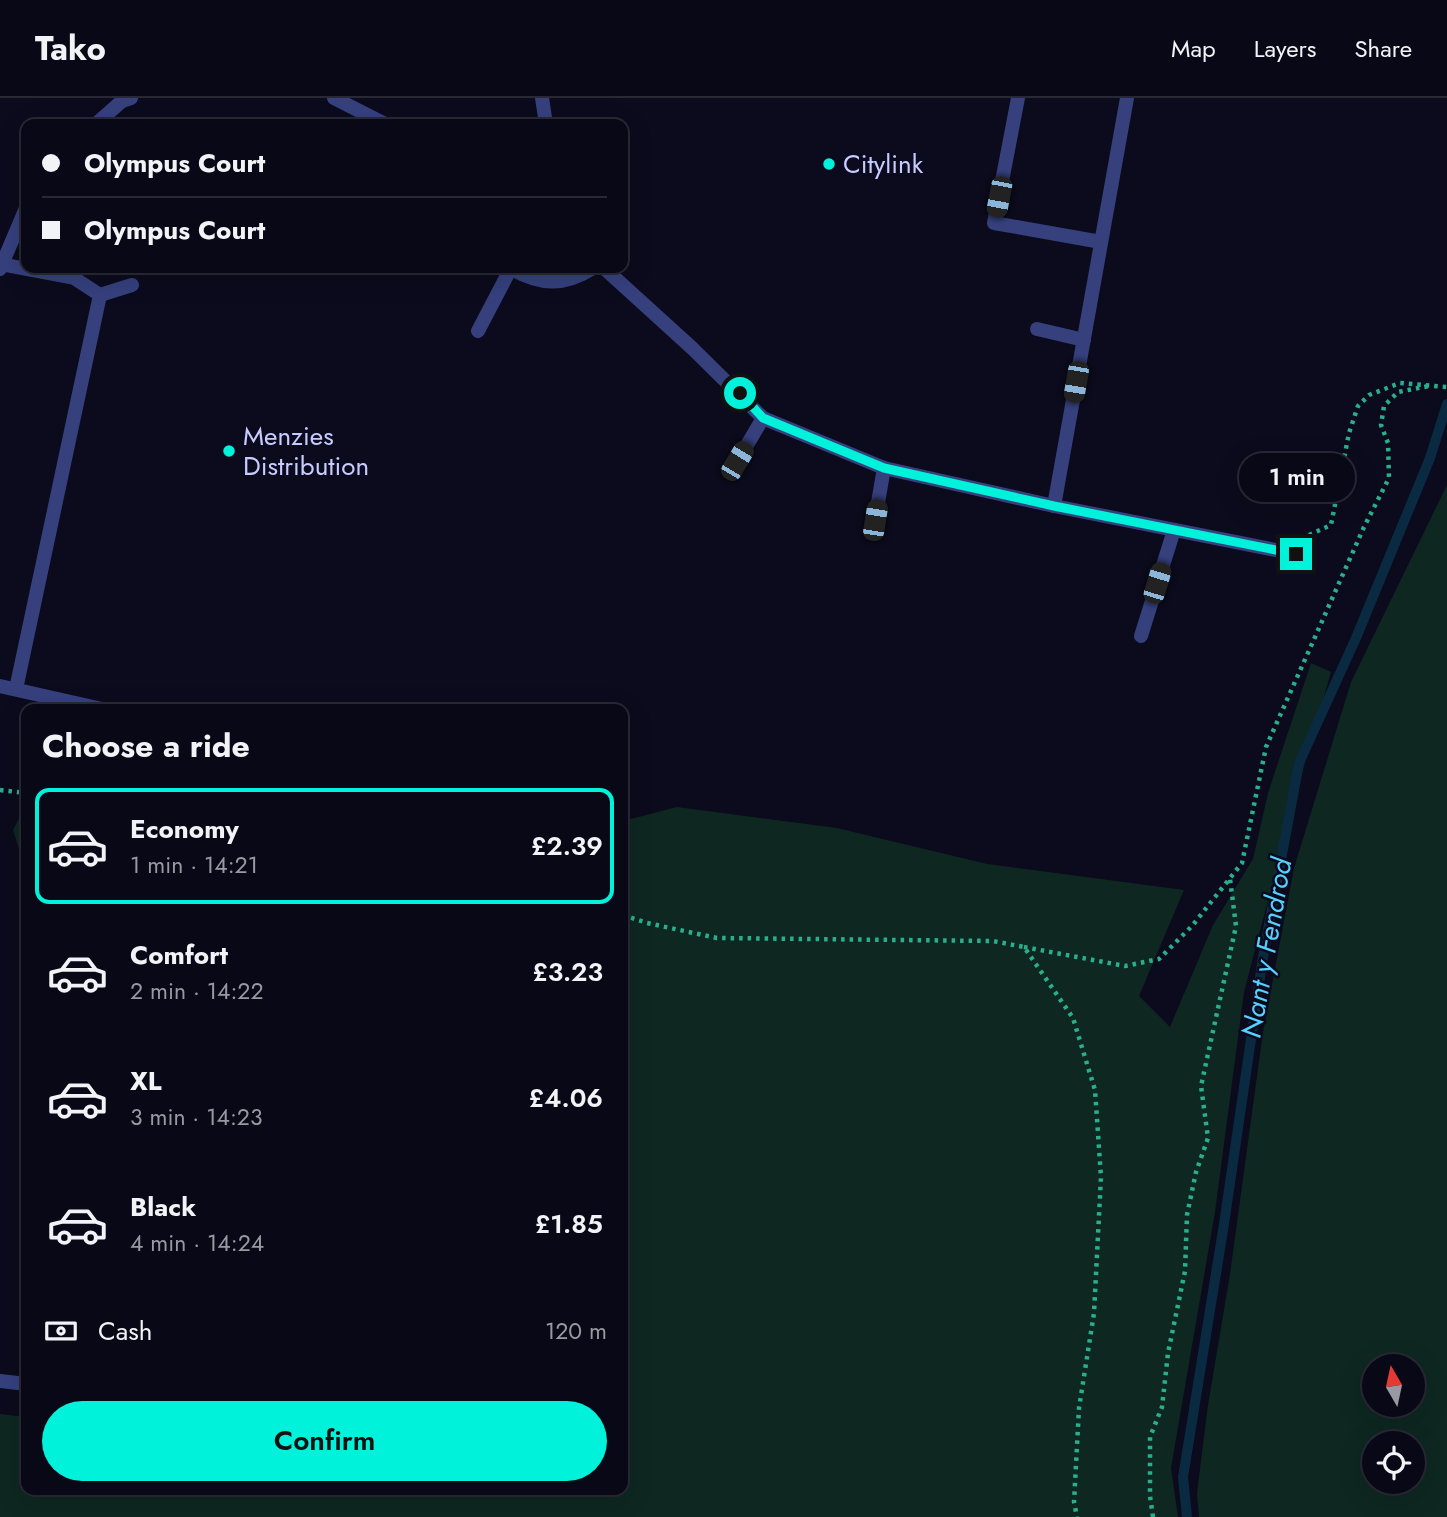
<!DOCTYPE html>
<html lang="en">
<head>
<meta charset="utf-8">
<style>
	:root { --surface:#080816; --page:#161623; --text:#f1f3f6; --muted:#989aa1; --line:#292935; --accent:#00f2da }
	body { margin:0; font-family:Jost,sans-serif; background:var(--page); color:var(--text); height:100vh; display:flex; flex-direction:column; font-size:26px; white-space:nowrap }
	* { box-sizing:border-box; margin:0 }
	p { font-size:23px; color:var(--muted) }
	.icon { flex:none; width:38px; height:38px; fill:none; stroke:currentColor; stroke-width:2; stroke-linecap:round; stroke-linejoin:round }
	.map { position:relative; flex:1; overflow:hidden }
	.side { position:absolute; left:21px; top:606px; width:607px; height:791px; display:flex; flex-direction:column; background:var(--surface); border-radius:14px; box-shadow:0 7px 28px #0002,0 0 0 2px var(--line) }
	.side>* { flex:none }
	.banner { position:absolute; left:21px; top:21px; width:607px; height:154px; border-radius:14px; box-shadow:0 7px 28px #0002,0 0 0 2px var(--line); display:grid; align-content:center; height:154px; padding:0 21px; background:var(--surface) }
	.needle { width:46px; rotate:351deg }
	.buttons { position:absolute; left:1362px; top:1256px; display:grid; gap:14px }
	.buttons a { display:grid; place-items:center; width:63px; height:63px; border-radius:50%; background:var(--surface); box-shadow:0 7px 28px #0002,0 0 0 2px var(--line); font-size:35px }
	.end { position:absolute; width:32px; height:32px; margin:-16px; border:9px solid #00f2da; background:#111; box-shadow:0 0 0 4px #111 }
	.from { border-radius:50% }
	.bubble { position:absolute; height:49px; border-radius:24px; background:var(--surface); box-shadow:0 7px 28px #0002,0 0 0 2px var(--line); font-size:23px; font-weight:600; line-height:49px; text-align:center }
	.car { position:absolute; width:21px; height:42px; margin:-21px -10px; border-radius:9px; box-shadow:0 0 5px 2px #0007; background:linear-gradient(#222 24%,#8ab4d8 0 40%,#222 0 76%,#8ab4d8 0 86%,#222 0) }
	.banner b { display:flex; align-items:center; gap:24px; height:66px; font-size:26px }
	.banner b+b { border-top:2px solid var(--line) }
	.banner i { width:18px; height:18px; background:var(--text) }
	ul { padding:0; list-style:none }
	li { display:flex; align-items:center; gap:21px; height:116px; margin:0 14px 10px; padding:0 7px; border:4px solid transparent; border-radius:14px }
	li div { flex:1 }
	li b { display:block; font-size:26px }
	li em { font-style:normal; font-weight:600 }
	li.selected { border-color:var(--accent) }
	li>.icon { width:63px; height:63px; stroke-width:1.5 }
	h2 { padding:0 21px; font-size:32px; line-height:84px }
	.pay { display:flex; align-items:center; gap:18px; height:77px; padding:0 21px; font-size:26px }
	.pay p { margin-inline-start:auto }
	.cta { display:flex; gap:14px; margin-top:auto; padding:14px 21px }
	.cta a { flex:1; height:80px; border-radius:42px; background:var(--accent); color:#111; font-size:28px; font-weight:600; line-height:80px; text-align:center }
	header { display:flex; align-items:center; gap:42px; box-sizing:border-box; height:98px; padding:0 35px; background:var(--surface); border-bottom:2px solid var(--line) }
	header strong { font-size:33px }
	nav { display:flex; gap:38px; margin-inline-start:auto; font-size:24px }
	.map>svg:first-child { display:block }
	.green { fill:#0e2721; fill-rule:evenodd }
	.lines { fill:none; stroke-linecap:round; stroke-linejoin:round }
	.stream { stroke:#0a2a41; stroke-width:10 }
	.path { stroke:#2aaf8d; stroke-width:4.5; stroke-dasharray:3.5 5; stroke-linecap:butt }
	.lane { stroke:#35407d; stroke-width:14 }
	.street { stroke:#35407d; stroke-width:14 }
	.route { stroke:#00f2da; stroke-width:9 }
	.poi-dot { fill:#00f2da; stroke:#0b0b1d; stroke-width:2.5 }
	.labels { text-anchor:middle; stroke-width:5; stroke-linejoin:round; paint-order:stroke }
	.poi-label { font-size:26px; fill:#c7cbff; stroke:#0b0b1d; text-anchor:start }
	.water-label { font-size:28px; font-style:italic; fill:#55d1ff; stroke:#0b0b1d }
</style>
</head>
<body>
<header>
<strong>Tako</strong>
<nav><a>Map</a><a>Layers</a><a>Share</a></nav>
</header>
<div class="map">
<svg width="1447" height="1419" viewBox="0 0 1447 1419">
	<rect width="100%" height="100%" fill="#0b0b1d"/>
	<g class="green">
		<path d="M1447,387V1419H1199L1197,1395L1208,1307L1230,1176L1263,934L1294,770L1351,584ZM1374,1269H1412V1307H1374ZM1374,1346H1412V1384H1374Z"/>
		<polygon points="1311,565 1331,574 1294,703 1244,894 1215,1114 1171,1370 1178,1419 0,1419 0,1316 26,1319 26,1391 623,1391 623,723 677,709 837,730 987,766 1184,792 1139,898 1170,929 1213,827 1253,761 1268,695"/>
		<polygon points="26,707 26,773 13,732"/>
	</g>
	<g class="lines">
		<polyline class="stream" points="1187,1419 1183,1379 1224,1126 1263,859 1299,665 1356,540 1430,360 1447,306"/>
		<g class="path">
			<polyline points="1309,437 1331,427 1349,335 1358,308 1369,297 1400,285 1447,289"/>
			<polyline points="0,692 26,695"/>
			<polyline points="623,817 647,825 717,840 993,843 1024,849 1073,920 1095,992 1101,1079 1094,1215 1079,1310 1074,1404 1077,1419"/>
			<polyline points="1024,849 1125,868 1159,861 1192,828 1242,765 1266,649 1364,429 1389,380 1388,345 1381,327 1384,308 1398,294 1429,288"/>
			<polyline points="1153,1419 1150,1398 1150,1339 1162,1309 1168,1255 1185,1173 1187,1117 1196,1074 1208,1040 1201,988 1236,828 1230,781"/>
		</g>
		<g class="lane">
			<polyline points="542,0 546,26"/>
			<polyline points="1018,0 994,125 1101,144"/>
			<polyline points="1,166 74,180 100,197 132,187"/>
			<polyline points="604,170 692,250 763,320 884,370 1054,408 1296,456"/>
			<polyline points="1037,231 1084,242"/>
			<polyline points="478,233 511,170"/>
			<polyline points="737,364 763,320"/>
			<polyline points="1054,408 1127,0"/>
			<polyline points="875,422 884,370"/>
			<polyline points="1141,538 1174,432"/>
			<polyline points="0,588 102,611"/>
			<polyline points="16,591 100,197"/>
		</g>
		<g class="street">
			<polyline points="334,0 385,26"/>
			<polyline points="96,26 122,3 131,0"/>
			<path d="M510,170C540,187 563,189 593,170"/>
			<polyline points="0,171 26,110"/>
			<polyline points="0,1283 26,1286"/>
		</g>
	</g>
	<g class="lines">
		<polyline class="route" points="740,295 763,320 884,370 1054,408 1296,456"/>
	</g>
	<g class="poi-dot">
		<circle cx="829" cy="66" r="7"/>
		<circle cx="229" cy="353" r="7"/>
	</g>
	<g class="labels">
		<g class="poi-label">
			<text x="843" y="75">Citylink</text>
			<text x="243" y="347">Menzies<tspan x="243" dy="30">Distribution</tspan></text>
		</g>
		<g class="water-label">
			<text transform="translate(1266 850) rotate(-80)" y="10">Nant y Fendrod</text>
		</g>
	</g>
</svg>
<div class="buttons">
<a><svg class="needle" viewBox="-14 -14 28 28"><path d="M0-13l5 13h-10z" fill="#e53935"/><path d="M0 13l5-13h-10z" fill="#989aa1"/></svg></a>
<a><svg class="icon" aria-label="locate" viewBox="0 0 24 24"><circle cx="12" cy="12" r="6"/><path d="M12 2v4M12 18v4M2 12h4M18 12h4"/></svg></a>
</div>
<i class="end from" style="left:740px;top:295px"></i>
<i class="end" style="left:1296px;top:456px"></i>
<div class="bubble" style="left:1239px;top:355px;width:116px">1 min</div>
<i class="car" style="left:999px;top:99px;rotate:191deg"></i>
<i class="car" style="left:1076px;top:284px;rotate:190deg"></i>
<i class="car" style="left:737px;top:363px;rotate:31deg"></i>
<i class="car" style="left:875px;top:422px;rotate:9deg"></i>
<i class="car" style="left:1157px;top:485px;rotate:17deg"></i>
<div class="banner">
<b><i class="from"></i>Olympus Court</b>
<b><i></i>Olympus Court</b>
</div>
<section class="side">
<h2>Choose a ride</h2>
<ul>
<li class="selected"><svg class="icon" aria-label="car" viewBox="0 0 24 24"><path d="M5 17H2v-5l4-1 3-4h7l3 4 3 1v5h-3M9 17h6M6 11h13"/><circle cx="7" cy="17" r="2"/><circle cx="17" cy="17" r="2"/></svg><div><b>Economy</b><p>1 min · 14:21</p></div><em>£2.39</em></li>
<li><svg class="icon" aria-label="car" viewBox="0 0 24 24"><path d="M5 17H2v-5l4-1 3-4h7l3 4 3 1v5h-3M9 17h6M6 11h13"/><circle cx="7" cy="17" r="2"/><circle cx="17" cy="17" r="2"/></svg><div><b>Comfort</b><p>2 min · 14:22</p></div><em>£3.23</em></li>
<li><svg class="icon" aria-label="car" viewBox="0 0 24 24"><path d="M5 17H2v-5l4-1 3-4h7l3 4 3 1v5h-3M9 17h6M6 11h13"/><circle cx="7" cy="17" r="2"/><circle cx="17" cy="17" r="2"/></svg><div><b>XL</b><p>3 min · 14:23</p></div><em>£4.06</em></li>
<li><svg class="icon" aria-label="car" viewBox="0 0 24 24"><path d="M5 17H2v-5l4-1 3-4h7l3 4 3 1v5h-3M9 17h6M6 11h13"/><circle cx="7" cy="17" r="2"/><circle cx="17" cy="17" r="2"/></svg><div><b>Black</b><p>4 min · 14:24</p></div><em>£1.85</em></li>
</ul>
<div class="pay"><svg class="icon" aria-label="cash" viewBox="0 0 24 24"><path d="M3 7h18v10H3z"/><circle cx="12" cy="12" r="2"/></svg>Cash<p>120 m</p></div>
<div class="cta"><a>Confirm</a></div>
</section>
</div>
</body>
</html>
